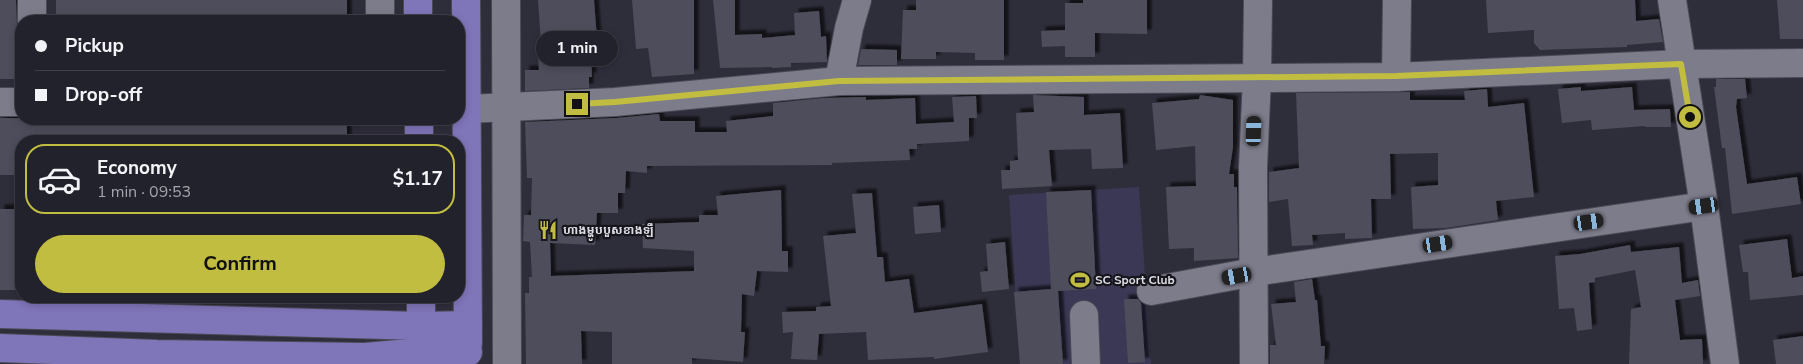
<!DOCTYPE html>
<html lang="en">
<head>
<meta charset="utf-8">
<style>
	:root { --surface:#22222c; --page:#2a2a34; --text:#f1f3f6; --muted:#a2a4a9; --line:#3f3f48; --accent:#c1bd40 }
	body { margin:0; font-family:"Nunito Sans","Noto Sans Khmer",sans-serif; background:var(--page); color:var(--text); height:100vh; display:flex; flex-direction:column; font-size:19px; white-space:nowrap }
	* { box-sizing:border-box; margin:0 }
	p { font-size:16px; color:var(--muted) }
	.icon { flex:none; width:28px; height:28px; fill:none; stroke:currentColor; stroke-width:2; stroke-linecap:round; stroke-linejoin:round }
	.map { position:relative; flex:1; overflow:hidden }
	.panel { position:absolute; left:15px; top:135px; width:450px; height:168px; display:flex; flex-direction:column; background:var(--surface); border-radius:20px; box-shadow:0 2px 8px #0003,0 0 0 1px var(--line) }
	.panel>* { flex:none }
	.guide { position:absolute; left:15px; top:15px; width:450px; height:110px; border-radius:20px; box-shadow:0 2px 8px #0003,0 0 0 1px var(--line); display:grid; align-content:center; height:110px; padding:0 20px; background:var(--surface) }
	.end { position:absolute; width:22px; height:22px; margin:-11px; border:6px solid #c1bd40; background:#111; box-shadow:0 0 0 2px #111 }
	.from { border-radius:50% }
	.bubble { position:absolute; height:35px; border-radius:18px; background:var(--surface); box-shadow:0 2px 8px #0003,0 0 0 1px var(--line); font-size:16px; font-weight:700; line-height:35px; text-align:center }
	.car { position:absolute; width:15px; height:30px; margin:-15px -8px; border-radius:6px; box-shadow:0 0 4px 1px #0007; background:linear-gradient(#222 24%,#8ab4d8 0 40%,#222 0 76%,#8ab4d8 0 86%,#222 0) }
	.guide b { display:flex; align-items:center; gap:18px; height:48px; font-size:19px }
	.guide b+b { border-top:1px solid var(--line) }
	.guide i { width:12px; height:12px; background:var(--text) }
	ul { padding:9px 0 0; list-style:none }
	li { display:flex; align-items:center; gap:15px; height:70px; margin:0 10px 8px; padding:0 10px; border:2px solid var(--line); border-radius:20px }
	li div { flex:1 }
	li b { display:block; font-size:19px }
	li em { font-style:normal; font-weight:700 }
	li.selected { border-color:var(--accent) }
	li>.icon { width:45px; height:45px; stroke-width:1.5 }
	.cta { display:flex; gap:10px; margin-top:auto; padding:10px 20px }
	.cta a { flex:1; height:58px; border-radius:30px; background:var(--accent); color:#111; font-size:20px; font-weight:700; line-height:58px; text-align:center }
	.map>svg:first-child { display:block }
	.green { fill:#3a3854 }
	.building { fill:#4d4d5b; filter:url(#shadow) }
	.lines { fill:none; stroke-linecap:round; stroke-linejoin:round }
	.minor-casing { stroke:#4a4954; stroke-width:30 }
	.major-casing { stroke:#4a4954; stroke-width:30 }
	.minor { stroke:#7d7c8b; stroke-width:28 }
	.major { stroke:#7f75b9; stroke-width:28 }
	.route { stroke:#c1bd40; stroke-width:6 }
	.labels { text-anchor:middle; stroke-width:4.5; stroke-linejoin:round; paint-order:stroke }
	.poi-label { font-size:12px; font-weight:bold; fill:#dddce5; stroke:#16161c; text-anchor:start }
</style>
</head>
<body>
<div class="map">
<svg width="1803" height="364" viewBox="0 0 1803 364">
	<defs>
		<filter id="shadow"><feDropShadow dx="4.5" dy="-4.5" stdDeviation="1" flood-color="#0009"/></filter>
	</defs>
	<rect width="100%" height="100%" fill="#2e2d3a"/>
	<polygon class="green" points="1139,187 1151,364 1020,364 1009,195"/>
	<g class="building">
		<polygon points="0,0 16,0 19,79 0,79"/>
		<rect x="56" y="0" width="291" height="21"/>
		<polygon points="538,0 594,0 598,52 591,52 592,77 589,77 589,88 525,91 525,70 539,70 537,45 541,44"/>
		<polygon points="632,0 694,0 694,74 652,77 648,48 636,49"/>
		<polygon points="713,0 735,0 735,35 762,34 762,38 795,35 794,13 819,11 821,37 826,36 827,62 791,63 791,67 772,68 772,67 720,68"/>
		<polygon points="916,0 1004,0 1004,60 975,60 975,53 936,52 936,59 901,59 903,10 916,10"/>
		<polygon points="1083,0 1147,0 1147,34 1095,33 1095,57 1065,57 1065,46 1042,47 1041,31 1065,30 1065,3 1083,3"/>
		<polygon points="1486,0 1635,0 1636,21 1659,19 1663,42 1627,45 1627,47 1540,50 1534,43 1534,30 1488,33"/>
		<polygon points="1777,0 1803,0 1803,39 1780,39"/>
		<polygon points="861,49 897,50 897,65 858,65"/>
		<polygon points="1716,79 1745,79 1747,98 1737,99 1736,107 1747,184 1797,177 1801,204 1732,214 1725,148 1722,148 1714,87 1716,87"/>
		<polygon points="1581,87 1581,91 1632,87 1634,110 1670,109 1671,127 1645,127 1645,126 1592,130 1591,120 1562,123 1558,89"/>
		<polygon points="1487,89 1488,107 1524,103 1534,197 1496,201 1498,220 1446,228 1413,229 1411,187 1438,185 1438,153 1390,154 1391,199 1371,199 1372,238 1345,239 1345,233 1312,235 1313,245 1292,246 1288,199 1269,202 1269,172 1299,168 1296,93 1410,92 1410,100 1465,100 1464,91"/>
		<polygon points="1033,95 1084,97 1084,115 1120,113 1123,168 1092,169 1091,149 1049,150 1052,186 1002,189 1001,170 1010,170 1010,161 1018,160 1016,113 1034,112"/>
		<polygon points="1200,95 1233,100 1233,147 1229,174 1234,174 1234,187 1237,187 1238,258 1194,261 1194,248 1169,249 1166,187 1196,186 1195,146 1156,150 1152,103 1199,99"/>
		<polygon points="976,96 977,118 969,118 969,141 917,144 917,149 909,149 910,160 832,163 832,165 647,166 647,173 626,171 625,193 618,193 618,213 597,213 595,245 550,243 551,276 694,271 694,251 643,248 642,224 699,222 699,215 718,215 716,196 781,190 782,251 788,251 788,272 757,271 754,296 742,294 741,332 745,332 743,362 692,358 692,364 612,364 612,332 581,331 582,364 526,364 525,293 529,293 529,277 532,277 530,242 523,241 524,215 531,215 532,178 527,178 525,122 616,118 659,114 660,121 695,121 695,132 727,132 726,121 773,116 773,103 823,98 866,97 866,100 915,98 916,124 954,122 952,97"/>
		<polygon points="0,118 347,119 347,141 20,141 21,175 0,175"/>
		<polygon points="1091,190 1096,289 1058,291 1063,364 1020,364 1014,292 1051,289 1046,192"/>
		<polygon points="872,193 877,257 883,257 885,282 909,279 914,313 982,304 988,352 934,359 934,357 868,360 866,332 819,334 817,360 791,359 793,332 783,333 782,312 816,311 816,307 831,306 823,236 856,233 852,194"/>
		<polygon points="939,205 941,232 915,234 913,207"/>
		<rect x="0" y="209" width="21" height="81"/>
		<polygon points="1787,239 1792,278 1803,276 1803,295 1750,300 1748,272 1743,272 1739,245"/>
		<polygon points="1005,242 1009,289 982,292 980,272 988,271 986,244"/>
		<polygon points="1630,245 1631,252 1679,247 1682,283 1698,280 1700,296 1675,300 1680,340 1702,339 1703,364 1629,364 1631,309 1641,307 1635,270 1595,278 1595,282 1589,283 1592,329 1577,331 1574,308 1559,309 1555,256 1580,254"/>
		<polygon points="1312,279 1315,300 1317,300 1321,346 1325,346 1324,364 1270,364 1270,345 1276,345 1271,304 1296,302 1294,282"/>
		<polygon points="1124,299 1138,299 1141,303 1145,362 1128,363"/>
		<polygon points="1803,336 1803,364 1776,364 1773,340"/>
	</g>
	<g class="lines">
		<g class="minor-casing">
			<g id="minor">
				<polyline points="380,0 380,21"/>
				<polyline points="506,0 507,364"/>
				<polyline points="1672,0 1704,206 1725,364"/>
				<polyline points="32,21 32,0"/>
				<polyline points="1396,77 1397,0"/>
				<polyline points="839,81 849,28 857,0"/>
				<polyline points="0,102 21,102"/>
				<polyline points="467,109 615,102 839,81 1396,77 1681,64 1803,63"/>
				<polyline points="1151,291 1254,272 1704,206"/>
				<polyline points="1084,315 1086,364"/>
				<polyline points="1254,364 1253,167 1257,77 1258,0"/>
			</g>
		</g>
		<g class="major-casing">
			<g id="major">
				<polyline points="466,0 468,343"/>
				<polyline points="418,21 418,0"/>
				<polyline points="419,119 419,141"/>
				<polyline points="421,296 421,345"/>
				<polyline points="0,314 421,326 468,325"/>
				<polyline points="0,348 157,354 365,357 421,352 468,352"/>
			</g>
		</g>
		<use href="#minor" class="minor"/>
		<use href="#major" class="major"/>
	</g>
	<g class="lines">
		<polyline class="route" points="577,104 615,102 839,81 1396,76 1681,64 1690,117"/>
	</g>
	<defs>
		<g id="restaurant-bare" transform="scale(1.5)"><path d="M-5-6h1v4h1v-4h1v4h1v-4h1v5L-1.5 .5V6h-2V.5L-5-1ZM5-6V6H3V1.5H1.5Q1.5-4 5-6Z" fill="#c1bd40" stroke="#16161c" stroke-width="2.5" paint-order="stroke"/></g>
		<g id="stadium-bare" transform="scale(1.5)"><path d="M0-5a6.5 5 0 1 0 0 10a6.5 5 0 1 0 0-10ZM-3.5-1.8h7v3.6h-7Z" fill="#c1bd40" stroke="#16161c" stroke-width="2.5" paint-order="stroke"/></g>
	</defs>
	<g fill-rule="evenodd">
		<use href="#restaurant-bare" x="548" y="230"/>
		<use href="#stadium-bare" x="1080" y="280"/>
	</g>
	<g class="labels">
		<g class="poi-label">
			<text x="563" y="234">ហាងម្ហូបបួសខាងឡឹ</text>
			<text x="1095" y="284">SC Sport Club</text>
		</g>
	</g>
</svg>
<i class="end from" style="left:1690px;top:117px"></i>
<i class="end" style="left:577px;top:104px"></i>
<div class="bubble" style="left:536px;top:31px;width:82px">1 min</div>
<i class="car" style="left:1254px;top:131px;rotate:2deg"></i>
<i class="car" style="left:1704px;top:206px;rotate:262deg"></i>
<i class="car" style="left:1589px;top:222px;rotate:82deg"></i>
<i class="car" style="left:1438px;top:244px;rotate:81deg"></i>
<i class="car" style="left:1237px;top:276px;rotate:260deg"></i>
<div class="guide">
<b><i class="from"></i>Pickup</b>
<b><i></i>Drop-off</b>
</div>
<section class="panel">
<ul>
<li class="selected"><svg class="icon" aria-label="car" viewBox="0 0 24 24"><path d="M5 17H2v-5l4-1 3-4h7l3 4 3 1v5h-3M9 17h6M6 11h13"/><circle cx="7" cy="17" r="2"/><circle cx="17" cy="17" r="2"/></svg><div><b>Economy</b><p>1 min · 09:53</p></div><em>$1.17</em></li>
</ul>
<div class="cta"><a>Confirm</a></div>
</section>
</div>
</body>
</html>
